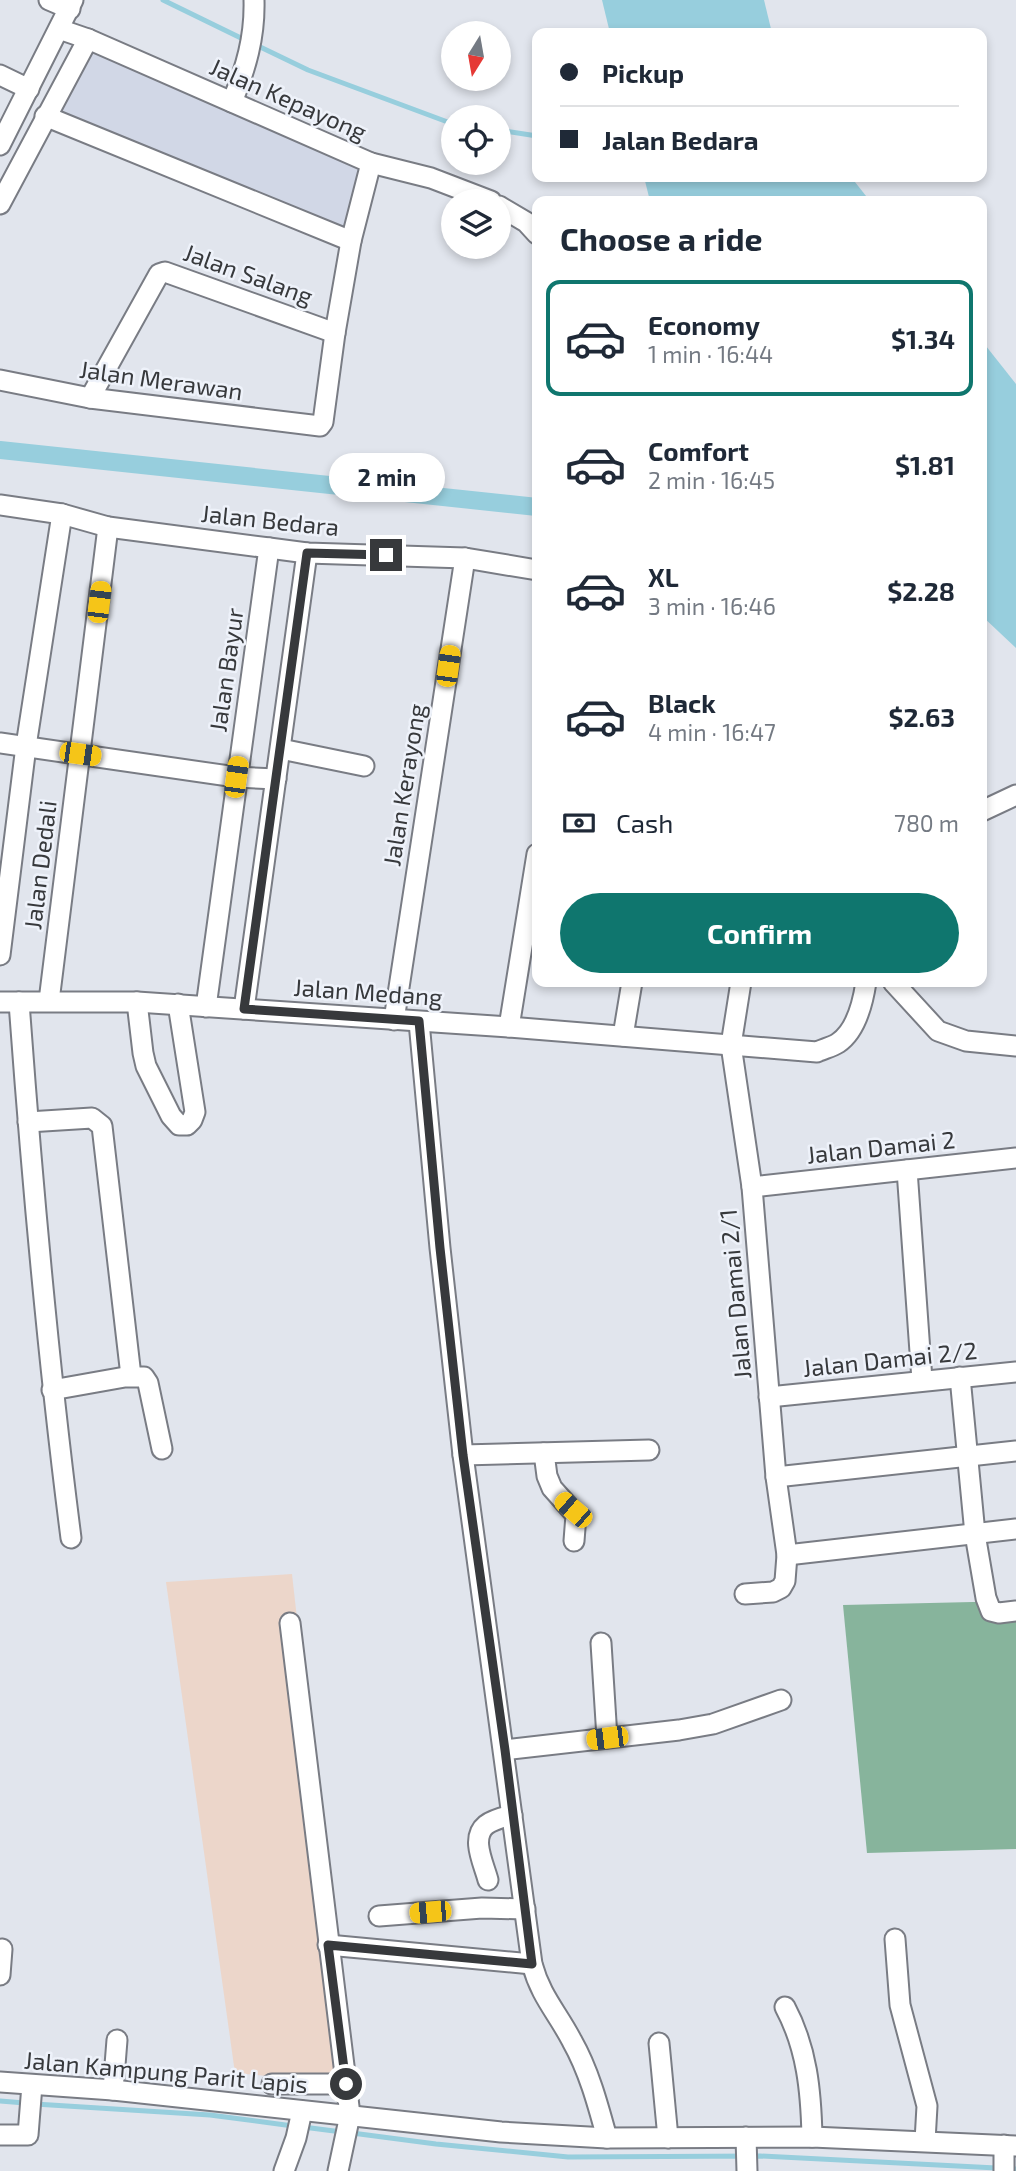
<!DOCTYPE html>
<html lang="en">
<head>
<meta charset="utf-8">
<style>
	:root { --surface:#fff; --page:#f2f2f3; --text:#1f2937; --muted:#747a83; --line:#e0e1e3; --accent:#0f766e }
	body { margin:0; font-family:"Exo 2",sans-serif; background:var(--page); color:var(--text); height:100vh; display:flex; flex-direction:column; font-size:26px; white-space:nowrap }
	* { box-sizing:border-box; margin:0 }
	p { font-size:23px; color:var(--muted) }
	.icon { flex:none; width:38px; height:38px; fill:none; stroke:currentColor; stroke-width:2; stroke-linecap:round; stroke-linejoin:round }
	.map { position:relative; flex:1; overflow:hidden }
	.sheet { position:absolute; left:532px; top:196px; width:455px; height:791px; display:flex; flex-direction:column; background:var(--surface); border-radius:14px; box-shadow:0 4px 10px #0003 }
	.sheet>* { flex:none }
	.top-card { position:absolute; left:532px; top:28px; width:455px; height:154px; border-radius:14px; box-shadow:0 4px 10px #0003; display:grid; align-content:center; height:154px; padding:0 28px; background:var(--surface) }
	.needle { width:46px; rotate:191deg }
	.fabs { position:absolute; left:441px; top:21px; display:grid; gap:14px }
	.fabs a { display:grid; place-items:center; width:70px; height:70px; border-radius:50%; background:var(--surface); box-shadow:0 4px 10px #0003; font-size:35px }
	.end { position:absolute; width:32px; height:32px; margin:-16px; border:9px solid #37393c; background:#fff; box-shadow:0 0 0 4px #fff }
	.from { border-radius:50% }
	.bubble { position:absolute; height:49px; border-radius:24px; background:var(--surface); box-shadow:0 4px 10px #0003; font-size:23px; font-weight:700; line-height:49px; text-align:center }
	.car { position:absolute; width:21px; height:42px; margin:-21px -10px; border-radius:9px; box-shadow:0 0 5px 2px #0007; background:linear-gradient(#f5c518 24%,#345 0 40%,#f5c518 0 76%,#345 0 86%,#f5c518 0) }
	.top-card b { display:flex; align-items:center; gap:24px; height:66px; font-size:26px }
	.top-card b+b { border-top:2px solid var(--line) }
	.top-card i { width:18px; height:18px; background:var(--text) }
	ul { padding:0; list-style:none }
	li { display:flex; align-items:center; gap:21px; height:116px; margin:0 14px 10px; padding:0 14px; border:4px solid transparent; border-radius:14px }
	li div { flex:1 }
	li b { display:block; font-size:26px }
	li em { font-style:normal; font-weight:700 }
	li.selected { border-color:var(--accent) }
	li>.icon { width:63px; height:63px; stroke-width:1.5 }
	h2 { padding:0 28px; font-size:32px; line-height:84px }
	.pay { display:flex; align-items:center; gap:18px; height:77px; padding:0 28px; font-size:26px }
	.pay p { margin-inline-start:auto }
	.primary-button { display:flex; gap:14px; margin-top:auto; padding:14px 28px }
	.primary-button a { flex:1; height:80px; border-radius:42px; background:var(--accent); color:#fff; font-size:28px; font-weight:700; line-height:80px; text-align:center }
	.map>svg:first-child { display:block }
	.built { fill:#d1d7e6 }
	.education { fill:#ecd6ca }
	.forest { fill:#87b49c }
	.water { fill:#97cedd }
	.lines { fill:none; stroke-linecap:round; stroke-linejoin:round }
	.stream { stroke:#97cedd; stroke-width:5 }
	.canal { stroke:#97cedd; stroke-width:18 }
	.minor-casing { stroke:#797c84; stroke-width:23 }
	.minor { stroke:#fff; stroke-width:19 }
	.route { stroke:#37393c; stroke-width:9 }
	.labels { text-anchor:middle; stroke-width:5; stroke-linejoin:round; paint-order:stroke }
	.street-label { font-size:24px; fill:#37393c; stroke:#eef2fa }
</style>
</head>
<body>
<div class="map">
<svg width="1016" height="2171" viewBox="0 0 1016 2171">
	<rect width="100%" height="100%" fill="#e1e5ed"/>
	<polygon class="built" points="85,31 378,160 356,248 37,118"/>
	<polygon class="education" points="292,1574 349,2084 235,2073 166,1582"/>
	<polygon class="forest" points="1016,1601 1016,1849 867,1853 843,1605"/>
	<g class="water">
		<polygon points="602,0 764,0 772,33 610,33"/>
		<polygon points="644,177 851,177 870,201 650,201"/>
		<polygon points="982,341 1016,384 1016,648 982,616"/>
	</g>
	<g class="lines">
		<g class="stream">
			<polyline points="163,0 245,40"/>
			<polyline points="254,44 308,70 453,124"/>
			<polyline points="499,130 537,136"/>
			<polyline points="0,2101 25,2103"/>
			<polyline points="35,2104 210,2115 293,2126"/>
			<polyline points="303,2127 342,2132"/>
			<polyline points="352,2133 436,2144 568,2157 760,2156 1016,2169"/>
		</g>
		<polyline class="canal" points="0,450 537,507"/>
		<g class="minor-casing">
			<g id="minor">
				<polyline points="49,0 70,9"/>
				<polyline points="0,75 29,89"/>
				<path d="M232,102C246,68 255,37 254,0"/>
				<polyline points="45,116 351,241"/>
				<polyline points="0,145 73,0"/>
				<polyline points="371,163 431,178 491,201"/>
				<polyline points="0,204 88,39"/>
				<polyline points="499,206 526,222 537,234"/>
				<polyline points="0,380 90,398 320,426 323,422 335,333 351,241 371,163 88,39 59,29"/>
				<polyline points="90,398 159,274 165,272 335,333"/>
				<polyline points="0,505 62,514 108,527 269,548 307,553 465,558 537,570"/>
				<polyline points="0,743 236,777 276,779"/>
				<polyline points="281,749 364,766"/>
				<polyline points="982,811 1016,795"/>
				<polyline points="0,955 26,746 62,514"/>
				<polyline points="741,982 731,1045 752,1187 776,1477 787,1555 785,1581 781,1588 773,1592 745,1594"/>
				<polyline points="893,982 938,1031 966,1041 1016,1046"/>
				<polyline points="49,1001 108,527"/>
				<path d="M0,1002H137L509,1027L817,1052C823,1049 832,1047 838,1043C856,1031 863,1002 866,982"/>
				<path d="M19,1002C32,1181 48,1360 71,1538"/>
				<polyline points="137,1002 143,1053 146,1066 171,1116 179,1125 187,1125 192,1120 195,1112 178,1004"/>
				<polyline points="206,1007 269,548"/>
				<polyline points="244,1009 307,553"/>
				<polyline points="394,1020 465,558"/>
				<path d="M419,1022L440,1248L463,1455L532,1964C541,1997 557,2012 572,2041C589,2071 598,2105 607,2138"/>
				<polyline points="509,1027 537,854"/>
				<polyline points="623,1036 632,982"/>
				<polyline points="28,1122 92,1118 102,1126 131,1376"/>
				<polyline points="907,1170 922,1380"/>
				<polyline points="752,1187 1016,1158"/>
				<polyline points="960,1377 975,1534 986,1598 991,1611 999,1613 1016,1611"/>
				<polyline points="52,1390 125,1377 144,1377 148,1383 162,1449"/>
				<polyline points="769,1397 1016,1372"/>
				<polyline points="544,1453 547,1476 552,1488 576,1515 574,1541"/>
				<polyline points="463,1455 649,1450"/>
				<polyline points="776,1477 1016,1451"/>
				<polyline points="787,1555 1016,1529"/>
				<polyline points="290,1623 350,2115 338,2171"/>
				<polyline points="601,1643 607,1738"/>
				<polyline points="504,1750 679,1730 713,1724 781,1700"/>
				<path d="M488,1880C484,1864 470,1838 486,1825C492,1820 504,1817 512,1815"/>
				<polyline points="379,1916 482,1908 525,1909"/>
				<polyline points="895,1939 900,2005 927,2106 925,2141"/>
				<polyline points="328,1945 532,1964"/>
				<polyline points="0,1975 2,1949"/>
				<path d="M785,2007C807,2048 811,2091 812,2137"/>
				<polyline points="659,2043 668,2138"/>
				<polyline points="0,2082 113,2090 501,2132 607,2138 812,2137 1016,2146"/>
				<polyline points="272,2084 346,2084"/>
				<polyline points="113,2090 117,2040"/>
				<polyline points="0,2135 28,2135 32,2085"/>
				<polyline points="746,2137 747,2171"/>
				<polyline points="284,2171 296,2138 302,2111"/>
				<polyline points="1004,2171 1004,2145"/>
			</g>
		</g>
		<use href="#minor" class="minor"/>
	</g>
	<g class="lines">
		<polyline class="route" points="346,2084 328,1945 532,1964 505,1750 463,1455 440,1248 419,1021 244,1009 307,553 386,555"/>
	</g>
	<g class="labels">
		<g class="street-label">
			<text transform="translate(288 100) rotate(24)" y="8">Jalan Kepayong</text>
			<text transform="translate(248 275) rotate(20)" y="8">Jalan Salang</text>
			<text transform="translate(161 381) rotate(8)" y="8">Jalan Merawan</text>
			<text transform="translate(270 521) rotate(6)" y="8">Jalan Bedara</text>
			<text transform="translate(227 670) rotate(-82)" y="8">Jalan Bayur</text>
			<text transform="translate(405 785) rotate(-81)" y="8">Jalan Kerayong</text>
			<text transform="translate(41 865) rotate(-83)" y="8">Jalan Dedali</text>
			<text transform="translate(368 993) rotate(4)" y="8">Jalan Medang</text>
			<text transform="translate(881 1148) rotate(-6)" y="8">Jalan Damai 2</text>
			<text transform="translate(736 1294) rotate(-95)" y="8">Jalan Damai 2/1</text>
			<text transform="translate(890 1360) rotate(-6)" y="8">Jalan Damai 2/2</text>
			<text transform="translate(166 2073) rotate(5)" y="8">Jalan Kampung Parit Lapis</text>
		</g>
	</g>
</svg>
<div class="fabs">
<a><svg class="needle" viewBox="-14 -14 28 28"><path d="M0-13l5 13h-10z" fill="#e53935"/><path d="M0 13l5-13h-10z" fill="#747a83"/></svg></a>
<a><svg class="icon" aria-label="locate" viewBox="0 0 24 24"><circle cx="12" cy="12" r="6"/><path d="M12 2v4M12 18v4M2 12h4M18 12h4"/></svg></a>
<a><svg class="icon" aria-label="layers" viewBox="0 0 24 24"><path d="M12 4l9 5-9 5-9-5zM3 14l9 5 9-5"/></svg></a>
</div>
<i class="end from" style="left:346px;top:2084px"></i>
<i class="end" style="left:386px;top:555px"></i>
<div class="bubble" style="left:329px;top:453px;width:116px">2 min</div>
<i class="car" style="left:99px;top:602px;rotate:7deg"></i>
<i class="car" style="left:448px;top:666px;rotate:8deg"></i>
<i class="car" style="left:80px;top:754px;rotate:98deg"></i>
<i class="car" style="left:236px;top:777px;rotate:8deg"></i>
<i class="car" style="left:573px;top:1510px;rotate:311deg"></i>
<i class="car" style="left:607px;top:1738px;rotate:263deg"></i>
<i class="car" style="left:430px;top:1912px;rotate:265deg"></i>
<div class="top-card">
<b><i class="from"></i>Pickup</b>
<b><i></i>Jalan Bedara</b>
</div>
<section class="sheet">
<h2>Choose a ride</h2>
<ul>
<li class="selected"><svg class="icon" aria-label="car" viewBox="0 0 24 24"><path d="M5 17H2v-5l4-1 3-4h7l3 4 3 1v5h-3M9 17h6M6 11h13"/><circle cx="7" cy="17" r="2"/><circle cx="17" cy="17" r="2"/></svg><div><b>Economy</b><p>1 min · 16:44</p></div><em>$1.34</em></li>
<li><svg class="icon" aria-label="car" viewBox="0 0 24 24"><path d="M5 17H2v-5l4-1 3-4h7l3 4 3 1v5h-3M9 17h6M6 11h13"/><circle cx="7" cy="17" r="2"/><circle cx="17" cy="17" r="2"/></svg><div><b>Comfort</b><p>2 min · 16:45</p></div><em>$1.81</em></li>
<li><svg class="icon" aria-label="car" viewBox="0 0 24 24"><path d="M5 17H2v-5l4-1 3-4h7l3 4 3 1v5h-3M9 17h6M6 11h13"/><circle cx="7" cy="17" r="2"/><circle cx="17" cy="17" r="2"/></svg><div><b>XL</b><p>3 min · 16:46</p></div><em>$2.28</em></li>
<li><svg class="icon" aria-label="car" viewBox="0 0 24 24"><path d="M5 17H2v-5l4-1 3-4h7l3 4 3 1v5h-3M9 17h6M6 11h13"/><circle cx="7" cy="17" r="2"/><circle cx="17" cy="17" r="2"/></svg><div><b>Black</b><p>4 min · 16:47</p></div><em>$2.63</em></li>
</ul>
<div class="pay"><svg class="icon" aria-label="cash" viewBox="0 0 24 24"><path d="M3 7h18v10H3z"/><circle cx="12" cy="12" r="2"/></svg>Cash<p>780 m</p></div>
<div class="primary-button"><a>Confirm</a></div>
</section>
</div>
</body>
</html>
